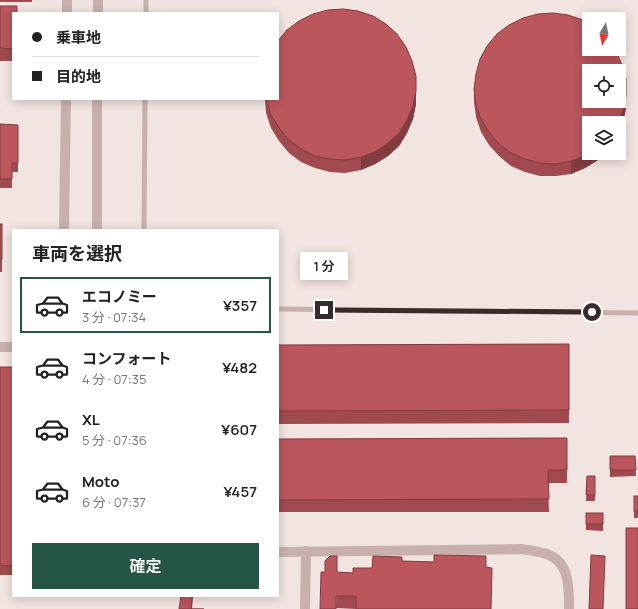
<!DOCTYPE html>
<html lang="ja">
<head>
<meta charset="utf-8">
<style>
	:root { --surface:#fff; --page:#f6f6f6; --text:#222; --muted:#767676; --line:#e0e0e0; --accent:#255549 }
	body { margin:0; font-family:Manrope,"Noto Sans JP",sans-serif; background:var(--page); color:var(--text); height:100vh; display:flex; flex-direction:column; font-size:15px; white-space:nowrap }
	* { box-sizing:border-box; margin:0 }
	p { font-size:13px; color:var(--muted) }
	.icon { flex:none; width:22px; height:22px; fill:none; stroke:currentColor; stroke-width:2; stroke-linecap:round; stroke-linejoin:round }
	.map { position:relative; flex:1; overflow:hidden }
	.details { position:absolute; left:12px; top:229px; width:267px; height:368px; display:flex; flex-direction:column; background:var(--surface); border-radius:0px; box-shadow:0 2px 10px #0003 }
	.details>* { flex:none }
	.hud { position:absolute; left:12px; top:12px; width:267px; height:88px; border-radius:0px; box-shadow:0 2px 10px #0003; display:grid; align-content:center; height:88px; padding:0 20px; background:var(--surface) }
	.needle { width:26px; rotate:189deg }
	.tools { position:absolute; left:582px; top:12px; display:grid; gap:8px }
	.tools a { display:grid; place-items:center; width:44px; height:44px; border-radius:0px; background:var(--surface); box-shadow:0 2px 10px #0003; font-size:20px }
	.end { position:absolute; width:18px; height:18px; margin:-9px; border:5px solid #372b2b; background:#fff; box-shadow:0 0 0 2px #fff }
	.from { border-radius:50% }
	.bubble { position:absolute; height:28px; border-radius:0px; background:var(--surface); box-shadow:0 2px 10px #0003; font-size:13px; font-weight:600; line-height:28px; text-align:center }
	.hud b { display:flex; align-items:center; gap:14px; height:38px; font-size:15px }
	.hud b+b { border-top:1px solid var(--line) }
	.hud i { width:10px; height:10px; background:var(--text) }
	ul { padding:0; list-style:none }
	li { display:flex; align-items:center; gap:12px; height:56px; margin:0 8px 6px; padding:0 12px; border:2px solid transparent; border-radius:0px }
	li div { flex:1 }
	li b { display:block; font-size:15px }
	li em { font-style:normal; font-weight:600 }
	li.selected { border-color:var(--accent) }
	li>.icon { width:36px; height:36px; stroke-width:1.5 }
	h2 { padding:0 20px; font-size:18px; line-height:48px }
	.primary-button { display:flex; gap:8px; margin-top:auto; padding:8px 20px }
	.primary-button a { flex:1; height:46px; border-radius:0px; background:var(--accent); color:#fff; font-size:16px; font-weight:600; line-height:46px; text-align:center }
	.map>svg:first-child { display:block }
	.lines { fill:none; stroke-linecap:round; stroke-linejoin:round }
	.service { stroke:#c8b1ad; stroke-width:5 }
	.tertiary { stroke:#c8b1ad; stroke-width:10 }
	.wall { fill:#a04a4f }
	.shaded-wall { fill:#823c40 }
	.building { fill:#ba565c; stroke:#823c40; fill-rule:evenodd }
	.route { stroke:#372b2b; stroke-width:5 }
</style>
</head>
<body>
<div class="map">
<svg width="638" height="609" viewBox="0 0 638 609">
	<rect width="100%" height="100%" fill="#f1e4e1"/>
	<g class="lines">
		<g class="service">
			<polyline points="146,13 146,0"/>
			<polyline points="144,230 145,99"/>
			<polyline points="278,309 638,313"/>
		</g>
		<g class="tertiary">
			<polyline points="67,13 67,0"/>
			<polyline points="98,13 98,0"/>
			<polyline points="64,230 66,99"/>
			<polyline points="97,230 97,99"/>
			<polyline points="0,347 13,347"/>
			<path d="M278,552L521,549C529,550 536,551 543,553C570,559 569,587 569,609"/>
			<polyline points="305,609 306,551"/>
		</g>
	</g>
	<g class="wall">
		<rect x="0" y="0" width="32" height="2"/>
		<polygon points="0,6 13,13 13,61 0,61"/>
		<polygon points="474,89 626,108 623,123 589,153 605,153 598,160 585,168 571,174 556,176 540,176 525,172 511,166 499,156 489,145 481,132 476,117 474,102"/>
		<polygon points="265,99 278,99 416,104 413,119 407,133 399,146 388,156 375,164 361,170 345,173 330,172 315,168 301,162 289,153 279,141 271,128 266,113"/>
		<polygon points="18,125 18,172 12,172 12,188 0,188 0,176"/>
		<rect x="0" y="224" width="2" height="48"/>
		<polygon points="569,344 569,423 278,424 278,345"/>
		<rect x="0" y="367" width="13" height="208"/>
		<polygon points="567,438 567,483 548,483 549,512 278,512 278,439"/>
		<polygon points="610,456 635,456 636,476 610,477"/>
		<polygon points="587,476 595,476 595,501 586,501"/>
		<rect x="634" y="496" width="4" height="22"/>
		<polygon points="586,513 603,513 603,531 586,530"/>
		<polygon points="486,556 356,609 336,608 337,572 353,573 402,561 434,562"/>
	</g>
	<g class="shaded-wall">
		<polygon points="416,91 416,104 413,119 407,133 399,146 388,156 375,164 361,170 361,157"/>
		<polygon points="626,95 626,108 623,123 619,133 619,123 618,123"/>
		<polygon points="589,153 605,153 598,160 585,168 571,174 571,161"/>
		<polygon points="192,596 193,596 192,609 191,609"/>
	</g>
	<g class="building">
		<polygon points="0,6 17,6 17,13 13,13 13,49 0,48"/>
		<polygon points="343,9 358,11 373,16 386,24 397,34 406,47 412,61 416,76 416,91 413,106 407,120 399,133 388,143 375,152 361,157 345,160 330,159 315,156 301,149 289,140 279,128 271,115 266,99 278,99 278,41 287,30 299,21 313,14 328,10"/>
		<path d="M553,13L568,15L583,20L589,24V49H615L622,65L626,79V95L623,110L618,123H589V153L585,156L571,161L556,164L540,163L525,159L511,153L499,144L489,132L481,119L476,105L474,89L476,74L480,59L487,46L497,34L509,25L523,18L538,14ZM589,71H619V101H589Z"/>
		<polygon points="0,124 18,125 18,163 12,163 12,179 0,179"/>
		<rect x="0" y="224" width="2" height="35"/>
		<polygon points="569,344 569,410 278,411 278,345"/>
		<polygon points="0,367 13,367 13,566 0,565"/>
		<polygon points="567,438 567,470 548,470 549,499 278,500 278,439"/>
		<polygon points="610,456 635,456 636,470 610,470"/>
		<polygon points="587,476 595,476 595,495 586,495"/>
		<rect x="634" y="496" width="4" height="15"/>
		<rect x="586" y="513" width="17" height="11"/>
		<rect x="626" y="528" width="12" height="81"/>
		<polygon points="434,555 486,556 486,567 492,568 491,609 356,609 356,596 336,596 336,609 320,609 321,572 325,572 325,561 330,556 337,556 337,572 353,573 353,568 372,568 373,556 402,557 402,561 434,562"/>
		<polygon points="591,555 605,556 603,609 589,609"/>
		<polygon points="181,596 192,596 191,609 204,609 179,609"/>
	</g>
	<g class="lines">
		<polyline class="route" points="324,310 592,312"/>
	</g>
</svg>
<div class="tools">
<a><svg class="needle" viewBox="-14 -14 28 28"><path d="M0-13l5 13h-10z" fill="#e53935"/><path d="M0 13l5-13h-10z" fill="#767676"/></svg></a>
<a><svg class="icon" aria-label="locate" viewBox="0 0 24 24"><circle cx="12" cy="12" r="6"/><path d="M12 2v4M12 18v4M2 12h4M18 12h4"/></svg></a>
<a><svg class="icon" aria-label="layers" viewBox="0 0 24 24"><path d="M12 4l9 5-9 5-9-5zM3 14l9 5 9-5"/></svg></a>
</div>
<i class="end from" style="left:592px;top:312px"></i>
<i class="end" style="left:324px;top:310px"></i>
<div class="bubble" style="left:300px;top:252px;width:48px">1 分</div>
<div class="hud">
<b><i class="from"></i>乗車地</b>
<b><i></i>目的地</b>
</div>
<section class="details">
<h2>車両を選択</h2>
<ul>
<li class="selected"><svg class="icon" aria-label="car" viewBox="0 0 24 24"><path d="M5 17H2v-5l4-1 3-4h7l3 4 3 1v5h-3M9 17h6M6 11h13"/><circle cx="7" cy="17" r="2"/><circle cx="17" cy="17" r="2"/></svg><div><b>エコノミー</b><p>3 分 · 07:34</p></div><em>¥357</em></li>
<li><svg class="icon" aria-label="car" viewBox="0 0 24 24"><path d="M5 17H2v-5l4-1 3-4h7l3 4 3 1v5h-3M9 17h6M6 11h13"/><circle cx="7" cy="17" r="2"/><circle cx="17" cy="17" r="2"/></svg><div><b>コンフォート</b><p>4 分 · 07:35</p></div><em>¥482</em></li>
<li><svg class="icon" aria-label="car" viewBox="0 0 24 24"><path d="M5 17H2v-5l4-1 3-4h7l3 4 3 1v5h-3M9 17h6M6 11h13"/><circle cx="7" cy="17" r="2"/><circle cx="17" cy="17" r="2"/></svg><div><b>XL</b><p>5 分 · 07:36</p></div><em>¥607</em></li>
<li><svg class="icon" aria-label="car" viewBox="0 0 24 24"><path d="M5 17H2v-5l4-1 3-4h7l3 4 3 1v5h-3M9 17h6M6 11h13"/><circle cx="7" cy="17" r="2"/><circle cx="17" cy="17" r="2"/></svg><div><b>Moto</b><p>6 分 · 07:37</p></div><em>¥457</em></li>
</ul>
<div class="primary-button"><a>確定</a></div>
</section>
</div>
</body>
</html>
